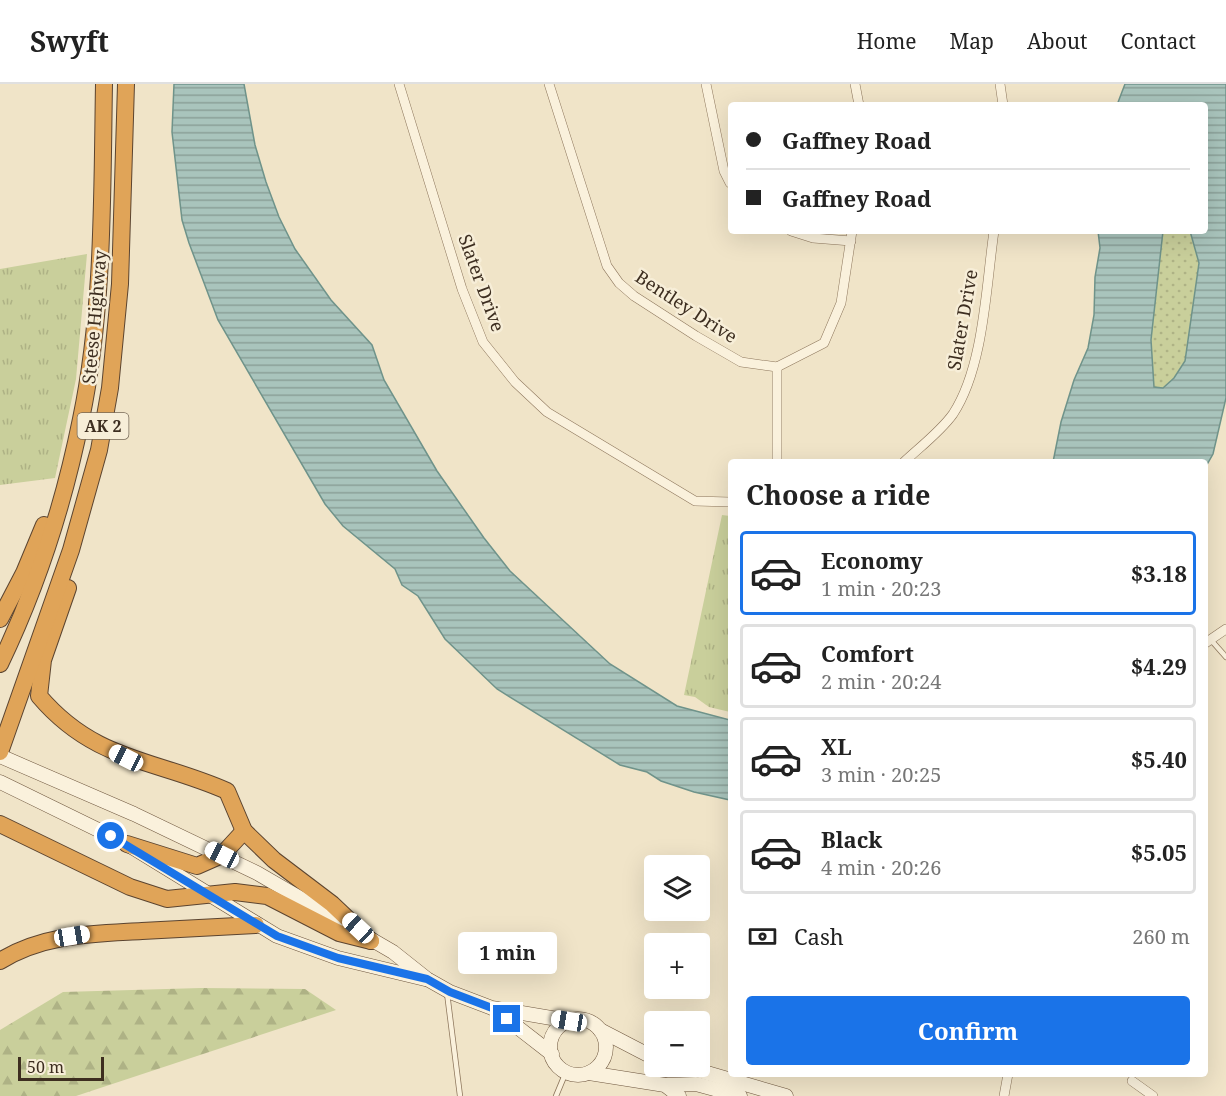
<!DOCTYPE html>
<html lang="en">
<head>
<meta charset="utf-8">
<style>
	:root { --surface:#fff; --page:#f2f2f2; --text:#222; --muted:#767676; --line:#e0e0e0; --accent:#1a73e8 }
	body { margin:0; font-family:"Noto Serif",serif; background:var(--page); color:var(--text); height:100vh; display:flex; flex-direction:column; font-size:22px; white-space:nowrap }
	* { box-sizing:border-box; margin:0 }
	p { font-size:20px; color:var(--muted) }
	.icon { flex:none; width:33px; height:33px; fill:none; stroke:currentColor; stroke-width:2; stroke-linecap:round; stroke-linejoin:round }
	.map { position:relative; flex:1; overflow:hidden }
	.side { position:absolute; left:728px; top:375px; width:480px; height:618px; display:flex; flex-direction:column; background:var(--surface); border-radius:6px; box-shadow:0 6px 24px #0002 }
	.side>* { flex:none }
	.top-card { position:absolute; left:728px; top:18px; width:480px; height:132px; border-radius:6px; box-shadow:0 6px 24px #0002; display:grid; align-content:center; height:132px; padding:0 18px; background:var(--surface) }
	.tools { position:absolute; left:644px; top:771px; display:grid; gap:12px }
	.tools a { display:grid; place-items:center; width:66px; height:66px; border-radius:6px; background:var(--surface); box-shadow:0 6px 24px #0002; font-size:30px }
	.scale { position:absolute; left:18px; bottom:15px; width:86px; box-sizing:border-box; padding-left:6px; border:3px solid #3d2e20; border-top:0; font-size:16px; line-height:21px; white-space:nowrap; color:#3d2e20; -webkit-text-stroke:4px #f7eed8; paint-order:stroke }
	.end { position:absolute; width:27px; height:27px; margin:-14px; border:8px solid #1a73e8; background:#fff; box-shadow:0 0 0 3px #fff }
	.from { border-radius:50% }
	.bubble { position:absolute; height:42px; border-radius:6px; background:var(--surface); box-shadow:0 6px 24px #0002; font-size:20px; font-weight:700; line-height:42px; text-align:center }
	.car { position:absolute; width:18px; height:36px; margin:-18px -9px; border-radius:8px; box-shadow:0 0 4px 2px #0007; background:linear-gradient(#fff 24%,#345 0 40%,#fff 0 76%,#345 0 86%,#fff 0) }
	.top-card b { display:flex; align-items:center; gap:21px; height:57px; font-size:22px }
	.top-card b+b { border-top:2px solid var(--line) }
	.top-card i { width:15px; height:15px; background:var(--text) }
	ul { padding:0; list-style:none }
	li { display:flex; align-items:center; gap:18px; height:84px; margin:0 12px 9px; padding:0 6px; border:3px solid var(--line); border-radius:6px }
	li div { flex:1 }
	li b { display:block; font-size:22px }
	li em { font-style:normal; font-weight:700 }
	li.on { border-color:var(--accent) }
	li>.icon { width:54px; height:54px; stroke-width:1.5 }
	h2 { padding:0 18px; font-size:27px; line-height:72px }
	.pay { display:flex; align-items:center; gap:15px; height:66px; padding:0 18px; font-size:22px }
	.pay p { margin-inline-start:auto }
	.cta { display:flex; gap:12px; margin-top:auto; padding:12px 18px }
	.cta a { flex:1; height:69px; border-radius:6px; background:var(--accent); color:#fff; font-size:24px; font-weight:700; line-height:69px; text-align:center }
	header { display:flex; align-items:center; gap:36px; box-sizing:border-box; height:84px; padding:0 30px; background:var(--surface); border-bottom:2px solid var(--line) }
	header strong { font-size:28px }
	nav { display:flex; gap:33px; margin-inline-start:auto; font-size:21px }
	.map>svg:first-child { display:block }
	.grass { fill:url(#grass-dots) }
	.forest { fill:url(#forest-firs) }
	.park { fill:url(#park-tufts) }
	.water { fill:url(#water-rules); stroke:#6f938a; stroke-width:1.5 }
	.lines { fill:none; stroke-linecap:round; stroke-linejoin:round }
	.lane-casing { stroke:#8d765c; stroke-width:6 }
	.street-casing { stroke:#8d765c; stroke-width:10 }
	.secondary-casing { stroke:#6f573f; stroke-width:15 }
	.highway-casing { stroke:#5b4430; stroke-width:18 }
	.lane { stroke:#faf1dc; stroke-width:4.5 }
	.street { stroke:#faf1dc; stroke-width:9 }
	.secondary { stroke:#faf1dc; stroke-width:14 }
	.highway { stroke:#e0a458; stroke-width:16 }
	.route { stroke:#1a73e8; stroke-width:8 }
	.labels { text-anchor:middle; stroke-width:5; stroke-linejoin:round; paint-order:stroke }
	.shield { fill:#f7eed8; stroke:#756857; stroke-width:1.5 }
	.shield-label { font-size:16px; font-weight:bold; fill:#3d2e20 }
	.street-label { font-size:18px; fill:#3d2e20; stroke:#f7eed8 }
</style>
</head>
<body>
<header>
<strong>Swyft</strong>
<nav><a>Home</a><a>Map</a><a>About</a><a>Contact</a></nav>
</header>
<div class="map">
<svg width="1226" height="1012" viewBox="0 0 1226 1012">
	<defs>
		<pattern id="grass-dots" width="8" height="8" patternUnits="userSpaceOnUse" patternTransform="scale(1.5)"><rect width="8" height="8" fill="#c9cf9b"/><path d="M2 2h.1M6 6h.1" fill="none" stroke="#aeb285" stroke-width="1.8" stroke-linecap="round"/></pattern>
		<pattern id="forest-firs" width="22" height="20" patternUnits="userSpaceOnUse" patternTransform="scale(1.5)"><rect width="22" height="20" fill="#c9cf9b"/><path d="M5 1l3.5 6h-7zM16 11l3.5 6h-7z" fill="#aeb285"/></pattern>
		<pattern id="park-tufts" width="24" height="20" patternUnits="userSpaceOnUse" patternTransform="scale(1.5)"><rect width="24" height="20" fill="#c9cf9b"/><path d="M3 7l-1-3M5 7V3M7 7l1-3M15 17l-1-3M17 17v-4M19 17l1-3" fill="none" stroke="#aeb285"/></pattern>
		<pattern id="water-rules" width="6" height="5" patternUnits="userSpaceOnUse" patternTransform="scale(1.5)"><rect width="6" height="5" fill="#a9c4bc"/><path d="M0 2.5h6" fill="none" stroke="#8ba098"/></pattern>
	</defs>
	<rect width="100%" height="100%" fill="#f0e4c8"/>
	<polygon class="grass" points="1163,147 1190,147 1199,179 1185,277 1174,294 1163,304 1153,303 1151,256"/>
	<polygon class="forest" points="201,904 305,905 336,926 76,1012 0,1012 0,946 63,908"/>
	<g class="park">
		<polygon points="87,170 76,295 55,394 0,401 0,185"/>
		<polygon points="722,431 730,432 730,628 709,623 695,613 684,611"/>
	</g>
	<g class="water">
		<polygon points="174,0 244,0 255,61 266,98 279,133 295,165 331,216 372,261 384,296 437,387 484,454 510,487 610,580 677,622 730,636 730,716 694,708 661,697 647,688 620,681 497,605 445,555 418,512 402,501 395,485 343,442 325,420 218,236 189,159 182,136 172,48"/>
		<polygon points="1125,0 1226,0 1226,314 1213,370 1205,384 1204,378 1053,378 1061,338 1074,296 1088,264 1094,231 1095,193 1100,164 1098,147 1163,147 1151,256 1154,303 1163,304 1174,294 1185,277 1199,179 1190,147 1204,147 1204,21 1117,21"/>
	</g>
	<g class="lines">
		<g class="lane-casing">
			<g id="lane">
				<polyline points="1211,556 1226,573"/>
				<polyline points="447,909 460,1012"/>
				<polyline points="556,1012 566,988"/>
			</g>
		</g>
		<g class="street-casing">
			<g id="street">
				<polyline points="399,0 462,205 483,258 515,298 547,328 695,417 730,418"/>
				<polyline points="549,0 607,182 619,199 634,212 696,252 741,278 777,283 824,259 841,219 852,147"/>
				<polyline points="706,0 724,87 730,99"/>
				<polyline points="855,0 859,21"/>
				<polyline points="1000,0 1003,21"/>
				<polyline points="791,147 813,154 851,157"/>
				<polyline points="777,283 777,378"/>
				<path d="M904,378C920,363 941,347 953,330C984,283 986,202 994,147"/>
				<polyline points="1204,560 1226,545"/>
				<polyline points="1132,997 1153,1012"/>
				<polyline points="1004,1012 1008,990"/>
			</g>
		</g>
		<g class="secondary-casing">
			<g id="secondary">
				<polyline points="0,672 134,730 257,789 393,868 427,895 450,908 492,924 569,937"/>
				<polyline points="0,698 127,760 277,852 338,874 425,895"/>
				<polyline points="494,925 552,970"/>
				<circle cx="578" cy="963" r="28"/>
				<polyline points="600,946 654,974"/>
				<polyline points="683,982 786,1012"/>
				<polyline points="589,989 665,1001 679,1012"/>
				<polyline points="665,1001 696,1000 740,1012"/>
			</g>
		</g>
		<g class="highway-casing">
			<g id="highway">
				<path d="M68,504L43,576L39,612C95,678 155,675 227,707L244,747L274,776L332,820L371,857"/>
				<polyline points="0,535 24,489 44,441"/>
				<path d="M0,580C37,503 64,419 81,335C104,225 102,111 104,0"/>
				<polyline points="0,668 71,466 99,366 110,304 120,200 126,0"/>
				<polyline points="0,740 130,803 167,815 235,808 267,812 339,849 371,857"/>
				<polyline points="127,760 197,782 222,771 244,747"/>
				<path d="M0,877C44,850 92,850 142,847C180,845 218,843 256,841"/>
			</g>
		</g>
		<use href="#lane" class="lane"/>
		<use href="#street" class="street"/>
		<use href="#secondary" class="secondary"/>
		<use href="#highway" class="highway"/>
	</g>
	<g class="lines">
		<polyline class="route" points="111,752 277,852 338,874 427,895 450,908 492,924 507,935"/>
	</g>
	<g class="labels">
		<rect class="shield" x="77.5" y="329" width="51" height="26" rx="4.5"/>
		<g class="shield-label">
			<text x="103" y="348">AK 2</text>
		</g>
		<g class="street-label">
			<text transform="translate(481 199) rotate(70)" y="6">Slater Drive</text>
			<text transform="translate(686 223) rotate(33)" y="6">Bentley Drive</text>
			<text transform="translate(95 233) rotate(-85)" y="6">Steese Highway</text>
			<text transform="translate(963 236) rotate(-80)" y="6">Slater Drive</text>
		</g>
	</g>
</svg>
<div class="tools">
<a><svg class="icon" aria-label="layers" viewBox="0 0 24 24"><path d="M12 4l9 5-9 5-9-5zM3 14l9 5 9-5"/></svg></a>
<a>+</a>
<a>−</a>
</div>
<div class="scale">50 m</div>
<i class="end from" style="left:111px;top:752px"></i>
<i class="end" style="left:507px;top:935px"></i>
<div class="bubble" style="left:458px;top:848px;width:99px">1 min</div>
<i class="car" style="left:126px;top:674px;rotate:297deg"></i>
<i class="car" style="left:222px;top:771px;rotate:297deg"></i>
<i class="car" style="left:358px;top:844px;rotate:313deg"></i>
<i class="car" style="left:72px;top:852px;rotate:81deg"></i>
<i class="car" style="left:569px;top:937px;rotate:280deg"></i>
<div class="top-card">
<b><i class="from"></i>Gaffney Road</b>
<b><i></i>Gaffney Road</b>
</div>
<section class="side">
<h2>Choose a ride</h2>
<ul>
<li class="on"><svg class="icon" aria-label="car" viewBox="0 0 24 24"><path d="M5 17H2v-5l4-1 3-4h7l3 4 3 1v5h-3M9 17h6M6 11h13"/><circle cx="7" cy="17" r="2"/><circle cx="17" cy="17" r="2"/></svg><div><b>Economy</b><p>1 min · 20:23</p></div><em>$3.18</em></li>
<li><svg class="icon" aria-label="car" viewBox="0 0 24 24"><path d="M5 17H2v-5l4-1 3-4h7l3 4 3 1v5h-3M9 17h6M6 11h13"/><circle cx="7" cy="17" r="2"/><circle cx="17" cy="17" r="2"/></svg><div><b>Comfort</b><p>2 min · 20:24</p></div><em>$4.29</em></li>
<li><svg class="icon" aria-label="car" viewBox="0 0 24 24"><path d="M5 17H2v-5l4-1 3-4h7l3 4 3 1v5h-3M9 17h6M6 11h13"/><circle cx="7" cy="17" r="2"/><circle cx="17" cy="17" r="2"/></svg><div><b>XL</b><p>3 min · 20:25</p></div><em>$5.40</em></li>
<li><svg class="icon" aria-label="car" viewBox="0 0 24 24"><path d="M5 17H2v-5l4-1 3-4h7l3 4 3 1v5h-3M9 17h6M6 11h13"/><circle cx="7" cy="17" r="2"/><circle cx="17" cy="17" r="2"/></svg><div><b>Black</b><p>4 min · 20:26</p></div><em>$5.05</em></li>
</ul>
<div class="pay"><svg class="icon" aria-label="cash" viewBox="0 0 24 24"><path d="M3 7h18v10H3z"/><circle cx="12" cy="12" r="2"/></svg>Cash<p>260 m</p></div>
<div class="cta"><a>Confirm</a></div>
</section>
</div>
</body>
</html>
